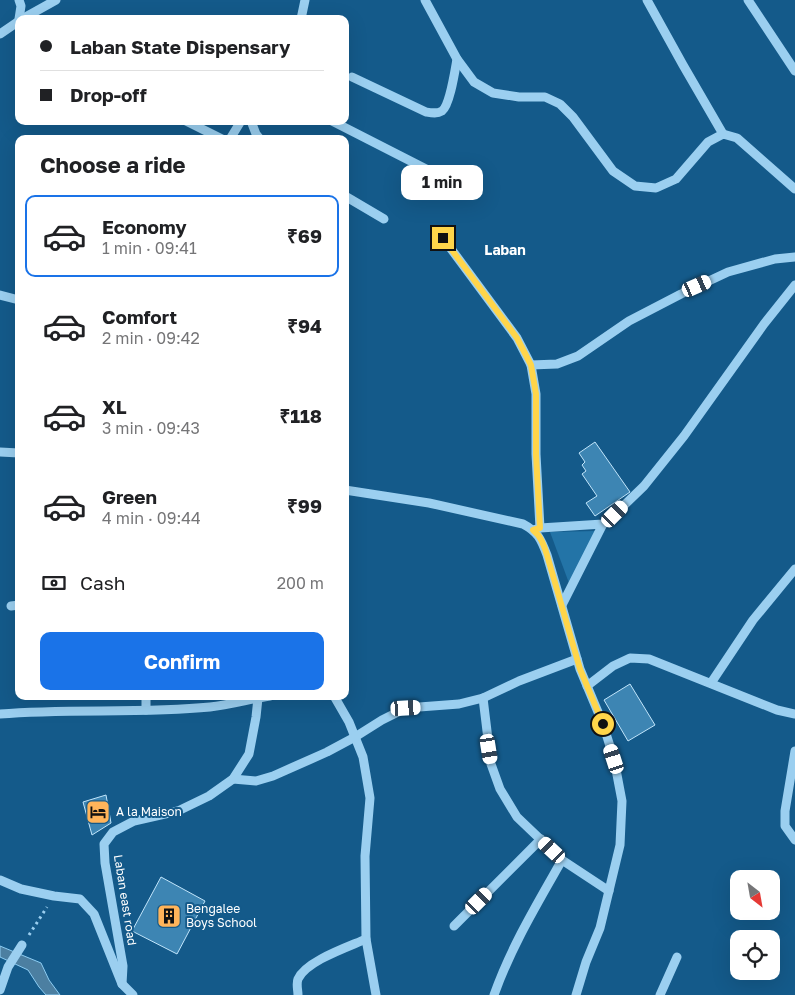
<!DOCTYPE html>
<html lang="en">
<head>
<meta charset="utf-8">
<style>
	:root { --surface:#fff; --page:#f6f6f6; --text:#202124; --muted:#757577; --line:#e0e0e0; --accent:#1a73e8 }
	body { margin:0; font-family:"Golos Text",sans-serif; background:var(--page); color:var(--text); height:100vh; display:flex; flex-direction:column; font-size:19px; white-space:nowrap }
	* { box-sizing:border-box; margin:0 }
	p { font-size:16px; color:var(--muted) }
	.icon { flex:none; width:28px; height:28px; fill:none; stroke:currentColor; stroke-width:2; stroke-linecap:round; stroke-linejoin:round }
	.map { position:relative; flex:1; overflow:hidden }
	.drawer { position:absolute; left:15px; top:135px; width:334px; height:565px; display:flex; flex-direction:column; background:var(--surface); border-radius:10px; box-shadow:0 5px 20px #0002 }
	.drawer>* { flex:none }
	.guide { position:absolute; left:15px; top:15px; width:334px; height:110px; border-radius:10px; box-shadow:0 5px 20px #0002; display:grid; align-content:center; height:110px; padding:0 25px; background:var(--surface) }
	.needle { width:32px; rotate:149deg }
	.controls { position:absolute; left:730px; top:870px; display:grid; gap:10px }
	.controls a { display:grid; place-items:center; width:50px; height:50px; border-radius:10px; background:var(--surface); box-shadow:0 5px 20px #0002; font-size:25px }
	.end { position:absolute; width:22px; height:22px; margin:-11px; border:6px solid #ffd54a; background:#111; box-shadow:0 0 0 2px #111 }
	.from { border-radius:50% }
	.bubble { position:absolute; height:35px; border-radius:10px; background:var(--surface); box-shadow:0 5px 20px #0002; font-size:16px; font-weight:700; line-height:35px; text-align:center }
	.car { position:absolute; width:15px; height:30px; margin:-15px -8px; border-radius:6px; box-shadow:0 0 4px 1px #0007; background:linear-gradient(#fff 24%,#345 0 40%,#fff 0 76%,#345 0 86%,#fff 0) }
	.guide b { display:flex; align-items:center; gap:18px; height:48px; font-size:19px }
	.guide b+b { border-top:1px solid var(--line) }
	.guide i { width:12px; height:12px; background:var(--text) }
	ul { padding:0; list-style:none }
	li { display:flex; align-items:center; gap:15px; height:82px; margin:0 10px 8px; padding:0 15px; border:2px solid transparent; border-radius:10px }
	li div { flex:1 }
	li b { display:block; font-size:19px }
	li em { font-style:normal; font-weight:700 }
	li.active { border-color:var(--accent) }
	li>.icon { width:45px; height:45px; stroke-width:1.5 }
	h2 { padding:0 25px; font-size:22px; line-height:60px }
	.pay { display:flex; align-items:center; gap:12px; height:55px; padding:0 25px; font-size:19px }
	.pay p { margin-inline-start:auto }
	.primary-button { display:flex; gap:10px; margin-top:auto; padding:10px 25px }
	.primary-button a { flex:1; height:58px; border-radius:10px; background:var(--accent); color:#fff; font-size:20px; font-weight:700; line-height:58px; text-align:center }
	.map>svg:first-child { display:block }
	.green { fill:#2374a7 }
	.water { fill:#4c7fa1; stroke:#8dcdf3 }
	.building { fill:#3d85b3; stroke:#c1e5fb }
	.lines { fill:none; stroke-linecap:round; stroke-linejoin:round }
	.path { stroke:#9bcff0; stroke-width:3; stroke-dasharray:2.5 4; stroke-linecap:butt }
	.minor { stroke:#9bcff0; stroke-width:9 }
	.route { stroke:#ffd54a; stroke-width:6 }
	.labels { text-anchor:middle; stroke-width:4; stroke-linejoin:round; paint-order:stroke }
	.poi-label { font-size:12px; fill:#fff; stroke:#145a8a; text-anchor:start }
	.street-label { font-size:12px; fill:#fff; stroke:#145a8a }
	.neighbourhood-label { font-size:14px; font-weight:bold; fill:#fff; stroke:#145a8a }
</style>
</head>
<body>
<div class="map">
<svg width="795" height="995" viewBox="0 0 795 995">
	<rect width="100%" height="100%" fill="#145a8a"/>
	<polygon class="green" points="596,531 569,583 550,532"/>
	<polygon class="water" points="0,946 41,963 49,980 60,995 46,995 39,987 28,970 0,957"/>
	<g class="building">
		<polygon points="595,442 630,492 595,516 586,503 597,496 582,474 586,471 582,465 585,462 579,453"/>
		<polygon points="630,684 655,725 628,741 604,700"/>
		<polygon points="106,795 111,823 92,835 83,802"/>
		<polygon points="161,877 205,901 177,954 132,931"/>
	</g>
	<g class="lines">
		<polyline class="path" points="29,935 47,907"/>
		<g class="minor">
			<polyline points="425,0 457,59 474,82 493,93 519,97 545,97 560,104 573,117 613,171 635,186 656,188 676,179 708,142 723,134 737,138 795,189"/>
			<polyline points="647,0 683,65 723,134"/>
			<polyline points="748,0 795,71"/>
			<polyline points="19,19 21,6 19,0"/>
			<polyline points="22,19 56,0"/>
			<polyline points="301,19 305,0"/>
			<polyline points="0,34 19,21"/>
			<path d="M352,77L426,112C432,113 437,114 442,111C450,105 455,70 457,59"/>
			<polyline points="186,121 222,139"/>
			<polyline points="251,121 256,134 260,139"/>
			<polyline points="332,121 430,171"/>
			<polyline points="230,139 241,121"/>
			<polyline points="345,196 384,219"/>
			<polyline points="443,238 517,338 531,365 536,394 536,454 540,528"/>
			<polyline points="0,295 19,300"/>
			<polyline points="531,365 557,364 578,356 629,321 681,294 728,272 775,259 795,257"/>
			<polyline points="0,452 19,453"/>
			<path d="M345,490L429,503L523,524C538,532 541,539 547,555L580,669L603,724L614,759L622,801L620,845L600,928L586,962L576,995"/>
			<polyline points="533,530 540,528 603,524 615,514 644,486 684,436 764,324 795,285"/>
			<polyline points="562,605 603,524"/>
			<polyline points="11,606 19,605"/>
			<polyline points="711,683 753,620 795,569"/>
			<polyline points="587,686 613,666 630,658 649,659 777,710 795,714"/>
			<polyline points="146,696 146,710"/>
			<polyline points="334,696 349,722 363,757 370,798 365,856 366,939 376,995"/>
			<polyline points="483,698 491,764 500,789 517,817 562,860 609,891"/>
			<path d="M0,714C70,708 140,714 210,707C230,705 250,699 270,696"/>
			<polyline points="795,751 785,811 785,826 795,840"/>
			<polyline points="233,779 256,781 273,776 327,752 355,737 382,720 406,708 459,704 483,698 519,681 577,659"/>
			<polyline points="0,880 21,889 54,896 80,899 94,914 122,984 133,995"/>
			<polyline points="454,926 541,839"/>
			<polyline points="122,984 123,966 105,863 104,844 113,832 134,821 178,811 209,796 233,779 249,754 256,717 258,698"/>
			<polyline points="0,990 8,967 22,945"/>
			<path d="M298,995C298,990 296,984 298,979C306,961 348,947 366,939"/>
			<path d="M494,995C511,947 537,904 562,860"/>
			<polyline points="660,995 677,957"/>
		</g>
	</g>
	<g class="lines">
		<path class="route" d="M443,238L517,338L531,365L536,394V454L540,528L533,530C541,536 544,546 547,555L580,669L603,724"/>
	</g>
	<defs>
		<g id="hotel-square" transform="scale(1.25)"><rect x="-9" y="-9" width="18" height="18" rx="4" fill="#ffb45a" stroke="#145a8a"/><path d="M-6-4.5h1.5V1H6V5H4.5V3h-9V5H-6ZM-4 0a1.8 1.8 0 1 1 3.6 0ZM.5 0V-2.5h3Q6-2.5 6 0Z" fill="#111"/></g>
		<g id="building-square" transform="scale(1.25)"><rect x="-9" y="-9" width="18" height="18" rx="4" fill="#ffb45a" stroke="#145a8a"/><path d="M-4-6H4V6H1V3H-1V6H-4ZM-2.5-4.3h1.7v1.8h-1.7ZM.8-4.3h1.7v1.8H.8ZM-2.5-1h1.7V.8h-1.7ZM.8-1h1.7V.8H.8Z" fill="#111"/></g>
	</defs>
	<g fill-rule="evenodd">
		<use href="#hotel-square" x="98" y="812"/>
		<use href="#building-square" x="169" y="916"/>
	</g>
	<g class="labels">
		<g class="poi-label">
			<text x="116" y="816">A la Maison</text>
			<text x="186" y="913">Bengalee<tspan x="186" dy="14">Boys School</tspan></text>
		</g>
		<g class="street-label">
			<text transform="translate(125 900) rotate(81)" y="4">Laban east road</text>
		</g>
		<g class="neighbourhood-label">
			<text x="505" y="255">Laban</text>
		</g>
	</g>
</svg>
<div class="controls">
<a><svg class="needle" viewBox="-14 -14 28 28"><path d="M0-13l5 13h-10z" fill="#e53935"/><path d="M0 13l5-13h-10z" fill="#757577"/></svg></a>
<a><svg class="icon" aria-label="locate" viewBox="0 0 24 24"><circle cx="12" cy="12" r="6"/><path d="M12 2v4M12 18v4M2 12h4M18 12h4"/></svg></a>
</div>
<i class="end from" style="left:603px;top:724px"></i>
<i class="end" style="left:443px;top:238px"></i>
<div class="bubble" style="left:401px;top:165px;width:82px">1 min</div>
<i class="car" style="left:697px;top:286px;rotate:66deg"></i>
<i class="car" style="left:615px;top:514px;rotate:45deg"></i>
<i class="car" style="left:406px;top:708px;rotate:87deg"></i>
<i class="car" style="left:489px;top:749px;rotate:171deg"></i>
<i class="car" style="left:614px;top:759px;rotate:342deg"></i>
<i class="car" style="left:552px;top:850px;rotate:313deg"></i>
<i class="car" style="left:479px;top:901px;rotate:45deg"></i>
<div class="guide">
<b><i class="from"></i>Laban State Dispensary</b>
<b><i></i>Drop-off</b>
</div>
<section class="drawer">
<h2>Choose a ride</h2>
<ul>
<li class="active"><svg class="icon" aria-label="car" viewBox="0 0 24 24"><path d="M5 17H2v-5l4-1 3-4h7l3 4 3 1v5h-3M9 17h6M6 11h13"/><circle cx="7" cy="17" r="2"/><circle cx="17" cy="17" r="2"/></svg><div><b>Economy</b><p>1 min · 09:41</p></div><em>₹69</em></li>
<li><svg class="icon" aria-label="car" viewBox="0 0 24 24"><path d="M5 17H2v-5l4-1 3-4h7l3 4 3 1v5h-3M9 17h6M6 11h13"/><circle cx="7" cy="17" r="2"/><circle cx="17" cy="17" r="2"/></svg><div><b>Comfort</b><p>2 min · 09:42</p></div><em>₹94</em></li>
<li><svg class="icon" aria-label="car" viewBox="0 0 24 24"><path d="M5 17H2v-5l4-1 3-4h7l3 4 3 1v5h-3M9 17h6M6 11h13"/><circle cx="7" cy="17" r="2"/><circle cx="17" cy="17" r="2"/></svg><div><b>XL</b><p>3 min · 09:43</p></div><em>₹118</em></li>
<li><svg class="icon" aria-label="car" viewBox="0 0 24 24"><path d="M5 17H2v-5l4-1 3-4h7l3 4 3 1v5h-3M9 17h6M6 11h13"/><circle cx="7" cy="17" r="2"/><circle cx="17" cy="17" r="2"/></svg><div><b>Green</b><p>4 min · 09:44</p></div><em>₹99</em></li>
</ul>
<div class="pay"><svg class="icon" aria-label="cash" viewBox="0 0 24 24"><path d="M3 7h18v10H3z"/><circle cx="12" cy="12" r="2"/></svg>Cash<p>200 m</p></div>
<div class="primary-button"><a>Confirm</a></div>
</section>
</div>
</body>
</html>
